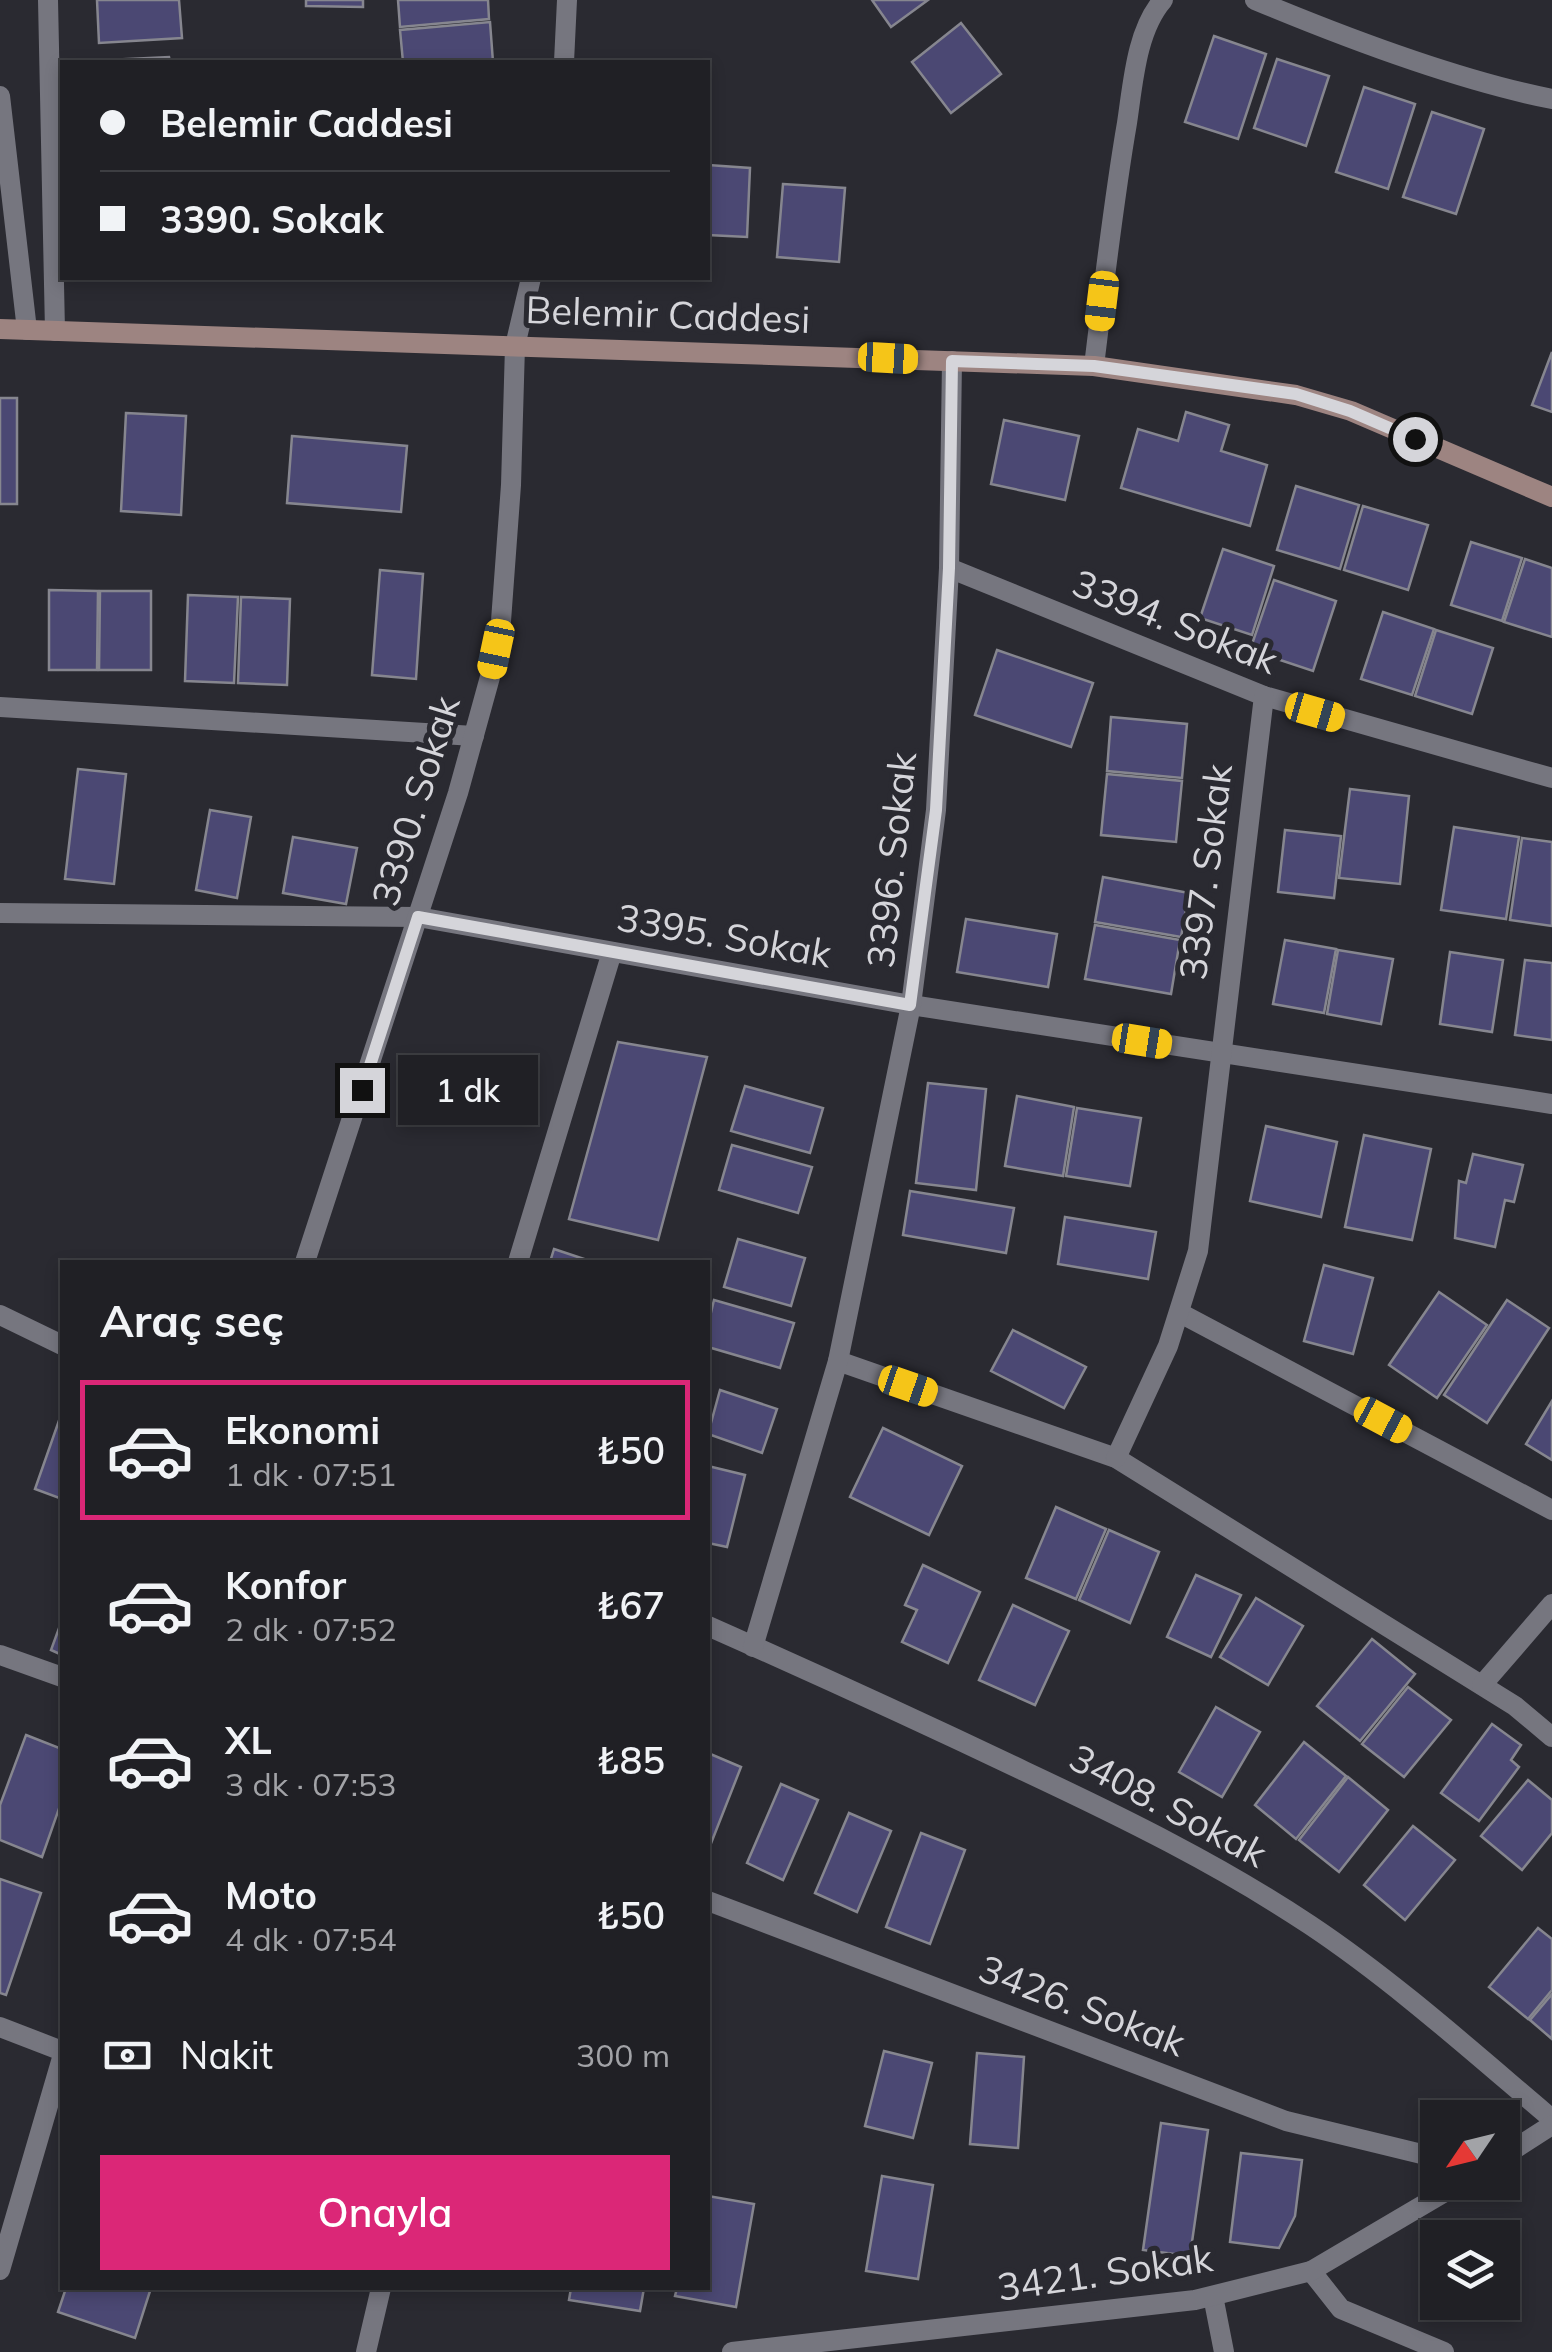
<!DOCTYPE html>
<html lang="tr">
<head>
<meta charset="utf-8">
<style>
	:root { --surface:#202025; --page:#2d2d32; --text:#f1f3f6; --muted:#a2a3a7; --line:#3d3e42; --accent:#db2777 }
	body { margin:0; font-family:Mulish,sans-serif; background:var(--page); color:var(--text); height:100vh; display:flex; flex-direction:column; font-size:38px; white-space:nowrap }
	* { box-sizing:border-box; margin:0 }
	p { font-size:32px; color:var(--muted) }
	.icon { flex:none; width:55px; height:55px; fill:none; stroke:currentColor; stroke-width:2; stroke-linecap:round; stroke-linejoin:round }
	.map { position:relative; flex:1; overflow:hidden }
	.details { position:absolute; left:60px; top:1260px; width:650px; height:1030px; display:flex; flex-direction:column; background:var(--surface); border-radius:0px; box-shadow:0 5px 15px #0003,0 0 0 2px var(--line) }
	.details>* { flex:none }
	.guide { position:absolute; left:60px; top:60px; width:650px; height:220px; border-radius:0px; box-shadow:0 5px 15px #0003,0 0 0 2px var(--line); display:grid; align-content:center; height:220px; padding:0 40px; background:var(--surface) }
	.needle { width:65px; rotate:235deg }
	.fabs { position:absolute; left:1420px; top:2100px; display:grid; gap:20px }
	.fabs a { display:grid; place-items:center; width:100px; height:100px; border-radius:0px; background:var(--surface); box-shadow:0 5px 15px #0003,0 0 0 2px var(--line); font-size:50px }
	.end { position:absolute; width:45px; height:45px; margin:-22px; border:12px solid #d5d5da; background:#111; box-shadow:0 0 0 5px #111 }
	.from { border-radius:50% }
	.bubble { position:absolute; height:70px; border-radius:0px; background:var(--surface); box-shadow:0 5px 15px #0003,0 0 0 2px var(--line); font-size:32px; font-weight:600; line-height:70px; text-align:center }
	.car { position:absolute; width:30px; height:60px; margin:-30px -15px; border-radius:12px; box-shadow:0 0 8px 2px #0007; background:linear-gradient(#f5c518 24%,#345 0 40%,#f5c518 0 76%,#345 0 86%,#f5c518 0) }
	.guide b { display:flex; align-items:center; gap:35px; height:95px; font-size:38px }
	.guide b+b { border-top:2px solid var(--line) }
	.guide i { width:25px; height:25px; background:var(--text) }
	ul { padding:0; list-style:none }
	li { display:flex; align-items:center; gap:30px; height:140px; margin:0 20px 15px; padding:0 20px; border:5px solid transparent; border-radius:0px }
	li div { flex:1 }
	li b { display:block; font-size:38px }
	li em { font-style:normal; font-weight:600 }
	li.on { border-color:var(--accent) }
	li>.icon { width:90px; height:90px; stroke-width:1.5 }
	h2 { padding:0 40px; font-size:45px; line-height:120px }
	.pay { display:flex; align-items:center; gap:25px; height:110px; padding:0 40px; font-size:38px }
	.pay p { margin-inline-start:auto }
	.primary-button { display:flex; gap:20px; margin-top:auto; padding:20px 40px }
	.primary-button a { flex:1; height:115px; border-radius:0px; background:var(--accent); color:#fff; font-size:40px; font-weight:600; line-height:115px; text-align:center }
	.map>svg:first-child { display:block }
	.building { fill:#4b4873; stroke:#86868f; stroke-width:2.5 }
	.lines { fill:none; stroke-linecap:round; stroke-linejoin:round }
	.street { stroke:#76767f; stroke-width:20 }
	.secondary { stroke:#9d8481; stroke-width:20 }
	.route { stroke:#d5d5da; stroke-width:12 }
	.labels { text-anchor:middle; stroke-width:10; stroke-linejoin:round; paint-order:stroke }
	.street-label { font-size:38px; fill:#d5d5da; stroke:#2a2a31 }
</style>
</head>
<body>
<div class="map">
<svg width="1552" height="2352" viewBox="0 0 1552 2352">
	<rect width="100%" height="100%" fill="#2a2a31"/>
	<g class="building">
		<polygon points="97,0 179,0 182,38 99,43"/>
		<polygon points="306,0 363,0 363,7 306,6"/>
		<polygon points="398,0 488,0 489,19 400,27"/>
		<polygon points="872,0 928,0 891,27"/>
		<polygon points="490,22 493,62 403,62 400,30"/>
		<polygon points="961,23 1001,74 951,113 912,62"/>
		<polygon points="1214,36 1266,54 1238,139 1185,122"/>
		<polygon points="169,57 170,62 87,62 87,61"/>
		<polygon points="1277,59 1329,76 1306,146 1254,128"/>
		<polygon points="1364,87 1415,104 1388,189 1336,172"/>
		<polygon points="1432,112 1484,129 1456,214 1403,197"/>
		<polygon points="708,165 750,168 747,237 708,235"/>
		<polygon points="783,184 845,188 839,262 777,257"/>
		<polygon points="1552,352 1552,412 1532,405"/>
		<rect x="0" y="398" width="17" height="106"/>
		<polygon points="1186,412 1229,425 1221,451 1267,465 1250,526 1121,488 1138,429 1178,441"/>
		<polygon points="126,413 186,416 181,515 121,511"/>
		<polygon points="1004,420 1079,436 1065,500 991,484"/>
		<polygon points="292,436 407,446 401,512 287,503"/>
		<polygon points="1296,486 1359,505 1340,569 1277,550"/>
		<polygon points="1363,506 1428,525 1408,590 1344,570"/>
		<polygon points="1471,542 1522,558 1502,621 1451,605"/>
		<polygon points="1223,549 1274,566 1252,635 1200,618"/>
		<polygon points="1525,559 1552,568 1552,637 1504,622"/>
		<polygon points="380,570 423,574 416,679 372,675"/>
		<polygon points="1274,580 1336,601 1313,671 1250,650"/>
		<polygon points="49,590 98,591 97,670 49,670"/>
		<polygon points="100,591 151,591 151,670 99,670"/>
		<polygon points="188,595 238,597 234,683 185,681"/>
		<polygon points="241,597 290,599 287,685 238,683"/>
		<polygon points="1383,612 1434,629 1412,695 1361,679"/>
		<polygon points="1436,630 1493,648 1472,714 1415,696"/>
		<polygon points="997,650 1093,683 1071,747 975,715"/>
		<polygon points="1111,717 1187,724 1182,778 1107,771"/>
		<polygon points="78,769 126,774 114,884 65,879"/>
		<polygon points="1107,774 1182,781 1176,842 1101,835"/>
		<polygon points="1350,789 1409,796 1400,884 1339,878"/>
		<polygon points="210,810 251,817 237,898 196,890"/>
		<polygon points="1454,827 1519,837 1506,919 1441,910"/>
		<polygon points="1285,830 1341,836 1334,898 1278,892"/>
		<polygon points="293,837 357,848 346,904 283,893"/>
		<polygon points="1522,838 1552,842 1552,926 1510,920"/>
		<polygon points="1103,877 1189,893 1181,937 1095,922"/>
		<polygon points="966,919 1057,934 1048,987 957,972"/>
		<polygon points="1095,925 1180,940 1171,994 1085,979"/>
		<polygon points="1285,940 1336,949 1324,1013 1273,1004"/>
		<polygon points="1338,950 1393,959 1381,1024 1327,1014"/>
		<polygon points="1450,952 1503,960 1492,1032 1440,1024"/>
		<polygon points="1525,960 1552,963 1552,1040 1515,1035"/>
		<polygon points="618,1042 707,1057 658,1240 569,1219"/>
		<polygon points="928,1083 986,1089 976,1190 916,1183"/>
		<polygon points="745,1086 823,1108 810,1153 731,1131"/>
		<polygon points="1017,1096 1074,1107 1063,1176 1005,1166"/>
		<polygon points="1077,1108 1141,1118 1130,1186 1066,1176"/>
		<polygon points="1266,1126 1337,1142 1321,1217 1250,1201"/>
		<polygon points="1364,1135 1431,1149 1412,1240 1345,1227"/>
		<polygon points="732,1145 812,1167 798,1213 719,1190"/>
		<polygon points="1473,1154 1523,1165 1514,1202 1505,1200 1495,1247 1455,1238 1459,1181 1466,1183"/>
		<polygon points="910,1191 1014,1208 1006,1253 903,1235"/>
		<polygon points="1065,1217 1156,1232 1148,1279 1058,1264"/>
		<polygon points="738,1239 805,1258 791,1306 724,1287"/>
		<polygon points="554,1249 593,1262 550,1262"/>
		<polygon points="1324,1265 1373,1278 1353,1354 1304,1341"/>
		<polygon points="1439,1292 1487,1325 1437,1398 1389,1365"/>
		<polygon points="714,1300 794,1323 780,1368 708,1347 708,1325"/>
		<polygon points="1507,1300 1549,1328 1487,1423 1444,1395"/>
		<polygon points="1013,1330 1086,1367 1064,1408 991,1371"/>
		<polygon points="720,1390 777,1409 762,1453 708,1434"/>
		<polygon points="1552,1401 1552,1460 1526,1444"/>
		<polygon points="62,1412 62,1499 35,1489"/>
		<polygon points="883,1428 962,1466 929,1535 850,1497"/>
		<polygon points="708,1466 745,1475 727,1547 708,1543"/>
		<polygon points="1056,1507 1106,1529 1076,1599 1026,1578"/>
		<polygon points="1109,1530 1159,1552 1130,1623 1079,1600"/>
		<polygon points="923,1565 980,1592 948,1663 902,1642 917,1610 905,1605"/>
		<polygon points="1196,1575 1241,1595 1211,1657 1167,1637"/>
		<polygon points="1256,1598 1303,1626 1268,1685 1220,1657"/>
		<polygon points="1013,1605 1069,1631 1035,1705 979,1680"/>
		<polygon points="62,1620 62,1655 51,1650"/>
		<polygon points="1372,1639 1415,1674 1360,1741 1317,1706"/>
		<polygon points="1408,1687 1451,1720 1404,1777 1362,1744"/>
		<polygon points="1216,1707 1260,1732 1222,1797 1179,1772"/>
		<polygon points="1492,1724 1521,1745 1511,1760 1519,1767 1479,1821 1441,1793"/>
		<polygon points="26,1735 62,1749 62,1800 42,1857 0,1840 0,1805"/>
		<polygon points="1304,1742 1346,1776 1296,1839 1255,1805"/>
		<polygon points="708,1753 741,1767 708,1851"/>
		<polygon points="1348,1777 1388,1810 1339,1872 1299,1840"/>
		<polygon points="1528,1780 1552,1800 1552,1833 1522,1870 1481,1836"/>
		<polygon points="781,1784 818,1800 783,1880 747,1863"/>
		<polygon points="849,1813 891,1831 857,1912 815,1893"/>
		<polygon points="1413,1826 1455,1860 1405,1920 1364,1885"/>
		<polygon points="921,1833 965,1850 930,1944 886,1927"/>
		<polygon points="0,1879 41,1893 6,1995 0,1993"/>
		<polygon points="1538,1928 1552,1939 1552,1990 1528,2019 1489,1987"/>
		<polygon points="1552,1994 1552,2039 1530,2020"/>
		<polygon points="884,2051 932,2063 913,2138 865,2126"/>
		<polygon points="977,2053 1024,2057 1018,2148 970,2144"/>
		<polygon points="1161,2123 1208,2130 1190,2256 1143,2250"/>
		<polygon points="1241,2153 1302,2160 1295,2216 1279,2248 1230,2242"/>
		<polygon points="882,2176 933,2185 918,2279 866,2271"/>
		<polygon points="708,2196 754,2204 736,2307 675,2296 677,2288 708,2288"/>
		<polygon points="66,2288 151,2288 135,2338 58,2312"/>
		<polygon points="571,2288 644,2288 640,2311 569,2300"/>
	</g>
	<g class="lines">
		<g class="street">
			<polyline points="48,0 55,331"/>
			<path d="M1255,0C1346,38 1456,80 1552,99"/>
			<polyline points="564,62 567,0"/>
			<polyline points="0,96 27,330"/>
			<path d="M1094,366C1104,285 1113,204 1127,123C1133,84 1136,31 1163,0"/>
			<polyline points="949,568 1264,696 1552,778"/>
			<polyline points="0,707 474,736"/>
			<polyline points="0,913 418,917 911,1005 1552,1104"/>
			<polyline points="305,1262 458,793 490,677 501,621 511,485 515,346 531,278"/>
			<polyline points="518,1262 612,952"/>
			<polyline points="1180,1313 1552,1510"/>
			<polyline points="0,1315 62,1345"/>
			<polyline points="838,1361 1116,1458 1515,1706 1552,1737"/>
			<polyline points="1116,1458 1168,1346 1198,1251 1264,696"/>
			<path d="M708,1626C814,1673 919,1721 1024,1771C1122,1817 1220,1865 1310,1925C1394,1981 1474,2053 1552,2119"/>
			<polyline points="753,1647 838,1361 911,1005 936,810 949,568 952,361"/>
			<polyline points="0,1655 62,1677"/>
			<polyline points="1482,1685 1552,1604"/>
			<polyline points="708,1901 1286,2121 1438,2158"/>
			<polyline points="0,2027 62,2051"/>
			<polyline points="1502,2157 1552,2125"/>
			<polyline points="0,2270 62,2058"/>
			<polyline points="1311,2271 1341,2309 1444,2352"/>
			<polyline points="1213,2296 1224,2352"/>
			<polyline points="366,2352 381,2288"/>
			<polyline points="732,2352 1195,2300 1311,2271 1462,2182"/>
		</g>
		<polyline class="secondary" points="0,329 1094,366 1296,395 1351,411 1552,497"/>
	</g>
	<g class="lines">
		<polyline class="route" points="362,1090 418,917 910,1005 936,810 949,568 952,361 1094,366 1296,394 1350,411 1415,439"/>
	</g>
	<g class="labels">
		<g class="street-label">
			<text transform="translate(668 315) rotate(2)" y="13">Belemir Caddesi</text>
			<text transform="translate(1175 622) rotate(22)" y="13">3394. Sokak</text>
			<text transform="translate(416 801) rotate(-73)" y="13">3390. Sokak</text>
			<text transform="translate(892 860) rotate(-84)" y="13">3396. Sokak</text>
			<text transform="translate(1206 872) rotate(-83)" y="13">3397. Sokak</text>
			<text transform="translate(724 936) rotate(10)" y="13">3395. Sokak</text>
			<text transform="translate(1168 1806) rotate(28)" y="13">3408. Sokak</text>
			<text transform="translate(1082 2006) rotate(21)" y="13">3426. Sokak</text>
			<text transform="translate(1105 2273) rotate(-8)" y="13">3421. Sokak</text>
		</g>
	</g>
</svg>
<div class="fabs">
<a><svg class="needle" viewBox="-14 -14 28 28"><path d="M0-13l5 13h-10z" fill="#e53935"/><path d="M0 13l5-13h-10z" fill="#a2a3a7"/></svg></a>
<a><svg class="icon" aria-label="layers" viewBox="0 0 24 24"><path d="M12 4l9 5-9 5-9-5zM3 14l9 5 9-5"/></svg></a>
</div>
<i class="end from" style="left:1415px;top:439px"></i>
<i class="end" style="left:362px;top:1090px"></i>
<div class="bubble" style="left:398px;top:1055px;width:140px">1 dk</div>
<i class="car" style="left:1102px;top:301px;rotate:187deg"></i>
<i class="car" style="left:888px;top:358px;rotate:93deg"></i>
<i class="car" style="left:496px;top:649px;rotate:192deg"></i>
<i class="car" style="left:1315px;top:712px;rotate:106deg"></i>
<i class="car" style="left:1142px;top:1041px;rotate:99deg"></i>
<i class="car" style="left:908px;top:1386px;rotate:109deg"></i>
<i class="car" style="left:1383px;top:1420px;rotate:118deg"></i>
<div class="guide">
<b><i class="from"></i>Belemir Caddesi</b>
<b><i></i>3390. Sokak</b>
</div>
<section class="details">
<h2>Araç seç</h2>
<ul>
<li class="on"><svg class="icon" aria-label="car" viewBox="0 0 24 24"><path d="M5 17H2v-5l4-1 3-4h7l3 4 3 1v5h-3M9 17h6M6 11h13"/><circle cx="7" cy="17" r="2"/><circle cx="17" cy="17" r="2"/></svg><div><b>Ekonomi</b><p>1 dk · 07:51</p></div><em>₺50</em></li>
<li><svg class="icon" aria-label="car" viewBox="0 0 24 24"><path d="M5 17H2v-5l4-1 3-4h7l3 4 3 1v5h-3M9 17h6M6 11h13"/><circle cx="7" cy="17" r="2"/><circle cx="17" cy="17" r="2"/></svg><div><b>Konfor</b><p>2 dk · 07:52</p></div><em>₺67</em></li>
<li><svg class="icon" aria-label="car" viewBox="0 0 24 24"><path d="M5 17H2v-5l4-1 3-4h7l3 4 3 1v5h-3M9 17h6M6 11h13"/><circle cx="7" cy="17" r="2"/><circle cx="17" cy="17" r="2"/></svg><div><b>XL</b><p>3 dk · 07:53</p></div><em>₺85</em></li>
<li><svg class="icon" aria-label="car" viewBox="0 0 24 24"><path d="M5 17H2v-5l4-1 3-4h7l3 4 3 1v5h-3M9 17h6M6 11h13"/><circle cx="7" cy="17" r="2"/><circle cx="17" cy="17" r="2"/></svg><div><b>Moto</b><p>4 dk · 07:54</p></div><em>₺50</em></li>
</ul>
<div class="pay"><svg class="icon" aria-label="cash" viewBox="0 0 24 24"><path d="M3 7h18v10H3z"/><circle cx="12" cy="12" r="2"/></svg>Nakit<p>300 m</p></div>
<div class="primary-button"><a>Onayla</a></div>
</section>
</div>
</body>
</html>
